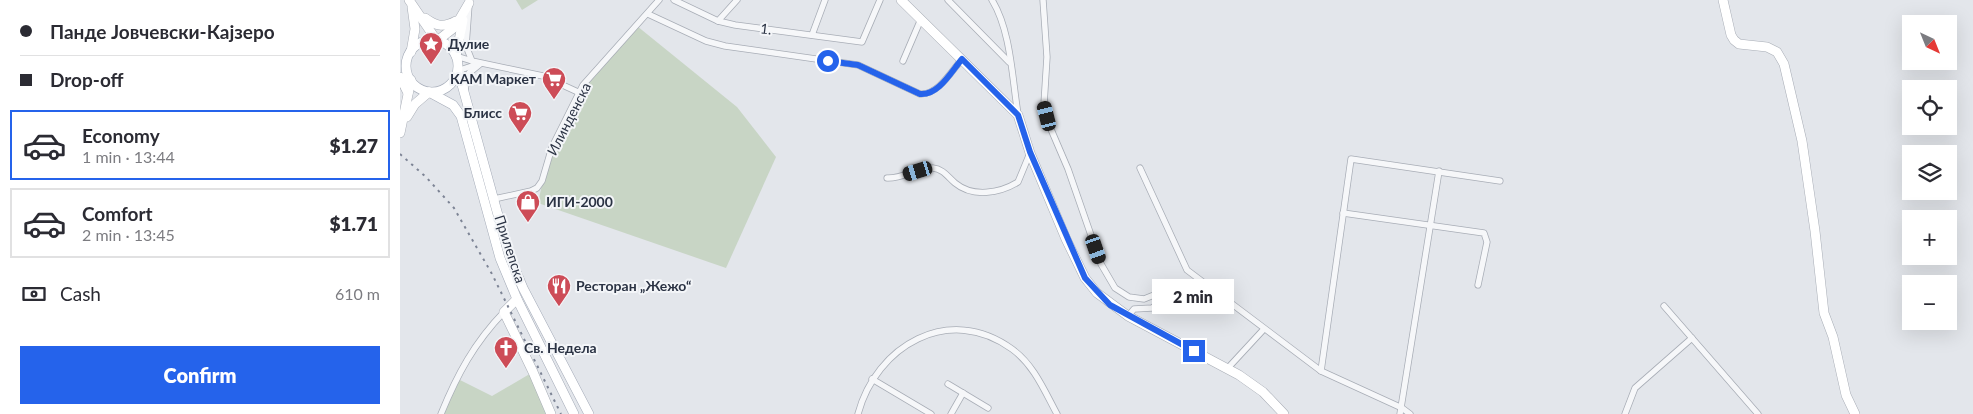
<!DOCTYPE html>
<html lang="en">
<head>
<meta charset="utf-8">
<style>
	:root { --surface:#fff; --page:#f7f7f7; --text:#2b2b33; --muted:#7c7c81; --line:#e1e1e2; --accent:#2563eb }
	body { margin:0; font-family:Lato,sans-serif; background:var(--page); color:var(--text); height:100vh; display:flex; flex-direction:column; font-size:19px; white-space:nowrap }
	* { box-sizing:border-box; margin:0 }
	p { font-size:16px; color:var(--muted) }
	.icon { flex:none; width:28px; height:28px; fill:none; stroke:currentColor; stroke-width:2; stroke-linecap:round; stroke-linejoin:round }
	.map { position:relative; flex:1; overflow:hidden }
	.drawer { display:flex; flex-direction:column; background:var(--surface); width:400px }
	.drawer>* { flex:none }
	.banner { display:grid; align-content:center; height:110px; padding:0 20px; background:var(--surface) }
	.needle { width:32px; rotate:137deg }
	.buttons { position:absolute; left:1502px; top:15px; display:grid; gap:10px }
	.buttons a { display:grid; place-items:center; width:55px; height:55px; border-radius:0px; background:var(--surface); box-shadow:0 5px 20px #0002; font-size:25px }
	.end { position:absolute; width:22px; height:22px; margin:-11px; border:6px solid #2563eb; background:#fff; box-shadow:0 0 0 2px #fff }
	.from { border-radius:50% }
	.bubble { position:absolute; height:35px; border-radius:0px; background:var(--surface); box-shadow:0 5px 20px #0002; font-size:16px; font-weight:800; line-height:35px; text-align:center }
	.car { position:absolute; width:15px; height:30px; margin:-15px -8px; border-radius:6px; box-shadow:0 0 4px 1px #0007; background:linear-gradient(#222 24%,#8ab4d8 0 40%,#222 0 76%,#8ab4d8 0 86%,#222 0) }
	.banner b { display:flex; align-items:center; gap:18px; height:48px; font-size:19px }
	.banner b+b { border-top:1px solid var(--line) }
	.banner i { width:12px; height:12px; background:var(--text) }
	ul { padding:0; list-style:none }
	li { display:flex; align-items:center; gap:15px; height:70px; margin:0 10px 8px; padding:0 10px; border:2px solid var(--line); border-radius:0px }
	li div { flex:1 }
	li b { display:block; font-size:19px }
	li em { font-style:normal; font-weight:800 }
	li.active { border-color:var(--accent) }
	li>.icon { width:45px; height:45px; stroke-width:1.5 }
	.pay { display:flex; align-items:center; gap:12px; height:55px; padding:0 20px; font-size:19px }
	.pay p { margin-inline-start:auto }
	.button { display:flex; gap:10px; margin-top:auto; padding:10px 20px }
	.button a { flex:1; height:58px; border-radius:0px; background:var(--accent); color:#fff; font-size:20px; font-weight:800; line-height:58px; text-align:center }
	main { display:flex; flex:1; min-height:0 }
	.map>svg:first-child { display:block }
	.green { fill:#c8d5c5 }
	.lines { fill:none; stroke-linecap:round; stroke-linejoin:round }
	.street-casing { stroke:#a8adb6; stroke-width:7 }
	.secondary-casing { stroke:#a8adb6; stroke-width:10 }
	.primary-casing { stroke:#a3aab7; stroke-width:10 }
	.street { stroke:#f6f7f9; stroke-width:5.5 }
	.secondary { stroke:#fff; stroke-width:9 }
	.primary { stroke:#fff; stroke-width:9 }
	.rail { stroke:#7d8495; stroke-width:2; stroke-dasharray:2.5 5; stroke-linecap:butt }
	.route { stroke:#2563eb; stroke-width:6 }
	.labels { text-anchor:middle; stroke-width:4; stroke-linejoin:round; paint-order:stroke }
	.street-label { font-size:14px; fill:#2b3344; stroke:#f3f5f8 }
	.poi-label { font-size:14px; font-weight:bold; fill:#2b3344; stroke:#f3f5f8; text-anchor:start }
</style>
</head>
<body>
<main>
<section class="drawer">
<div class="banner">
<b><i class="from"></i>Панде Јовчевски-Кајзеро</b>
<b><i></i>Drop-off</b>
</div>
<ul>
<li class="active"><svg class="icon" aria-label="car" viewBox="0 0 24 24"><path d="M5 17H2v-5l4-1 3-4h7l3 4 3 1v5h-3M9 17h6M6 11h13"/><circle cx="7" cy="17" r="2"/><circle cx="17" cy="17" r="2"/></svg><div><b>Economy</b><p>1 min · 13:44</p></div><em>$1.27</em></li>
<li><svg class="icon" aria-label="car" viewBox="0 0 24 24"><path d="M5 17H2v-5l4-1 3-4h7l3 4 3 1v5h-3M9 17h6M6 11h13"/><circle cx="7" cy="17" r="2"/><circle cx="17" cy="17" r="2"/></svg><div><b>Comfort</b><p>2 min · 13:45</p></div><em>$1.71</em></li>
</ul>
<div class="pay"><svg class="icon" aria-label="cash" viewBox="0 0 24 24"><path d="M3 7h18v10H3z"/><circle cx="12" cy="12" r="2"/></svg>Cash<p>610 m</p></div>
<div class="button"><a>Confirm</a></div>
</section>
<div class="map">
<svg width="1573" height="414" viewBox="0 0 1573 414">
	<rect width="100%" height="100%" fill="#e3e6eb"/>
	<g class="green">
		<polygon points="116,0 138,0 122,10"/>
		<polygon points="237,26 337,107 376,157 326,268 138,203 148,157 183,85"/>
		<polygon points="133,372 151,414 41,414 56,378 92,396"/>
	</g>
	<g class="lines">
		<g class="street-casing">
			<g id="street">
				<polyline points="274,0 318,21 335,25 462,42 480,0"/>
				<polyline points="548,0 609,62"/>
				<path d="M592,0C611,31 612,78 618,114"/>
				<polyline points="643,0 647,57 644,104 650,127 668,169 701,264 715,288 729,297 744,299 754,295 760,297 758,304 752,308 734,309 728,316"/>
				<polyline points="69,5 66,46 72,61 143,76 180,93"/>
				<path d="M248,14L306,41L325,46L458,65L520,94C538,95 551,72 562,59"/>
				<polyline points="318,21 337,0"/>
				<polyline points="412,35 425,0"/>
				<polyline points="56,56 72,61"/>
				<polyline points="503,61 521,19"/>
				<polyline points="57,74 63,69 75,65"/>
				<polyline points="65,89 69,73 80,64"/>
				<polyline points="740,168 787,270 921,371 1002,408 1010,414"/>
				<path d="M487,178C503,179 517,167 533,168C543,169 548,177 555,183C573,198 600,193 618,182L630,153"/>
				<polyline points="94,199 131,191 137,188 142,181 152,147 183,85 259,0"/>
				<polyline points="943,213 1084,233 1087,242 1078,285"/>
				<polyline points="1264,306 1358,414"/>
				<polyline points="827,369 864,329"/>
				<polyline points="921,371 951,159 1100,181"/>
				<polyline points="472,379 531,414"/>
				<polyline points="548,384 588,408"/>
				<path d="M41,414C57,375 74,343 104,312"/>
				<path d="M458,414C476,346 549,303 612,349C634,365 644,390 657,414"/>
				<polyline points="551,414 563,393"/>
				<polyline points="1000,414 1039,171"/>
				<polyline points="1225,414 1235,388 1292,338"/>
			</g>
		</g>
		<g class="secondary-casing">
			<g id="secondary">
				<polyline points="9,0 37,41 55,27 69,3"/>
				<polyline points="501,0 618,115 630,153 666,239 685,278 697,293 728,316 839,375 863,392 884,414"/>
				<polyline points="1323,0 1331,35 1334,40 1339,44 1367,47 1377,52 1384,64 1402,141 1415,231 1424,313 1433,337 1446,395 1455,414"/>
				<path d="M25,18C36,26 43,28 56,21"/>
				<polyline points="11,52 15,29 12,7"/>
				<polyline points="56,56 63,20"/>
				<polyline points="0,77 8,93"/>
				<polyline points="7,117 15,104 29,92"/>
				<polyline points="0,133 11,80"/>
				<polyline points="117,299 104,312 133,372 151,414"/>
			</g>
		</g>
		<g class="primary-casing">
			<g id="primary">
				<circle cx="32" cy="66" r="26"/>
				<polyline points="57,74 61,81 109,255 123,288 189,414"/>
				<polyline points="29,92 53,105 61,116 100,258 117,299 174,414"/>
			</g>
		</g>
		<use href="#street" class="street"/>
		<use href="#secondary" class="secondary"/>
		<use href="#primary" class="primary"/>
		<polyline class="rail" points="0,154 26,177 54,208 92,274 161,414"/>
	</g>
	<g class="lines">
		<path class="route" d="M428,61L458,65L520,94C538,96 551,72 562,59L618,115L630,152L685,278L710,305L794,351"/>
	</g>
	<defs>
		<g id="sight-pin" transform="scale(1.25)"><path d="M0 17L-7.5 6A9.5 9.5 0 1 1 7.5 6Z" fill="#cd4c57" stroke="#f3f5f8"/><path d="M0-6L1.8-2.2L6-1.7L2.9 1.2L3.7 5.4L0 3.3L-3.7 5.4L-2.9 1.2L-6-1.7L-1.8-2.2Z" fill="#fff"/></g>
		<g id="supermarket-pin" transform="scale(1.25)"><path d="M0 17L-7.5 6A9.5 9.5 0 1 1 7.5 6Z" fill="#cd4c57" stroke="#f3f5f8"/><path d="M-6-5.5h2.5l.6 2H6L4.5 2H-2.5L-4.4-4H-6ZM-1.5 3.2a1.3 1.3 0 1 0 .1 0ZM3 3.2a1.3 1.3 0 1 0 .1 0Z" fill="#fff"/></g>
		<g id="shop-pin" transform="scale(1.25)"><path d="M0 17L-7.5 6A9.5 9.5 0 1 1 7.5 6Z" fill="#cd4c57" stroke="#f3f5f8"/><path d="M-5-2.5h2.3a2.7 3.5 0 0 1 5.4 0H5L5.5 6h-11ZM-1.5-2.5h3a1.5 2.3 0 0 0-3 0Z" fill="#fff"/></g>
		<g id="restaurant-pin" transform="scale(1.25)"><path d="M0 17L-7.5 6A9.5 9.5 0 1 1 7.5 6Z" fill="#cd4c57" stroke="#f3f5f8"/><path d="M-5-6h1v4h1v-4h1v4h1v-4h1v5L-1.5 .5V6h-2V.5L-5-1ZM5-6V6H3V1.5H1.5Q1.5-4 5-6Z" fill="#fff"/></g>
		<g id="church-pin" transform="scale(1.25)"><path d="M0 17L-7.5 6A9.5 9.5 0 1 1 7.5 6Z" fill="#cd4c57" stroke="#f3f5f8"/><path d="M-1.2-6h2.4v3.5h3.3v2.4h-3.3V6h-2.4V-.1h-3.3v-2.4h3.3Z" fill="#fff"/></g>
	</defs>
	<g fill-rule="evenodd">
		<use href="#sight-pin" x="31" y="44"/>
		<use href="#supermarket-pin" x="154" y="79"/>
		<use href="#supermarket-pin" x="120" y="113"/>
		<use href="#shop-pin" x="128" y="202"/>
		<use href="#restaurant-pin" x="159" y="286"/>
		<use href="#church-pin" x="106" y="348"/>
	</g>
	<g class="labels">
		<g class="street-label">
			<text transform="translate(366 29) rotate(7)" y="5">1.</text>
			<text transform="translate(169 119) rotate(-63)" y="5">Илинденска</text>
			<text transform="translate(110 249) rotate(72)" y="5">Прилепска</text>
		</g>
		<g class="poi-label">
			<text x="48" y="49">Дулие</text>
			<text x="136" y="84" text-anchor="end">КАМ Маркет</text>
			<text x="102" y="118" text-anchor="end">Блисс</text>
			<text x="146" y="207">ИГИ-2000</text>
			<text x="176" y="291">Ресторан „Жежо“</text>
			<text x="124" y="353">Св. Недела</text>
		</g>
	</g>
</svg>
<div class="buttons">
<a><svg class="needle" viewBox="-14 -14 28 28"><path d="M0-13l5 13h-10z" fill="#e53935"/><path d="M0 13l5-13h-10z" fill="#7c7c81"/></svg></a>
<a><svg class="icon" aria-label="locate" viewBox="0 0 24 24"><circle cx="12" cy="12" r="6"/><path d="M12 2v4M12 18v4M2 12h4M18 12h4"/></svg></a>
<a><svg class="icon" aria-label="layers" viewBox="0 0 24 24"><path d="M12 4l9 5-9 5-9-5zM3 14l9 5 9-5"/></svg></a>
<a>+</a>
<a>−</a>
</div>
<i class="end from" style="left:428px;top:61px"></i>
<i class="end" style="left:794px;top:351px"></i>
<div class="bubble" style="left:752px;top:279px;width:82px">2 min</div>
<i class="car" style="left:647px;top:116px;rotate:346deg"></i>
<i class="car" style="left:518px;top:171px;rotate:253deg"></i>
<i class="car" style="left:696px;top:249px;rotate:161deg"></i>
</div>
</main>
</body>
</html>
